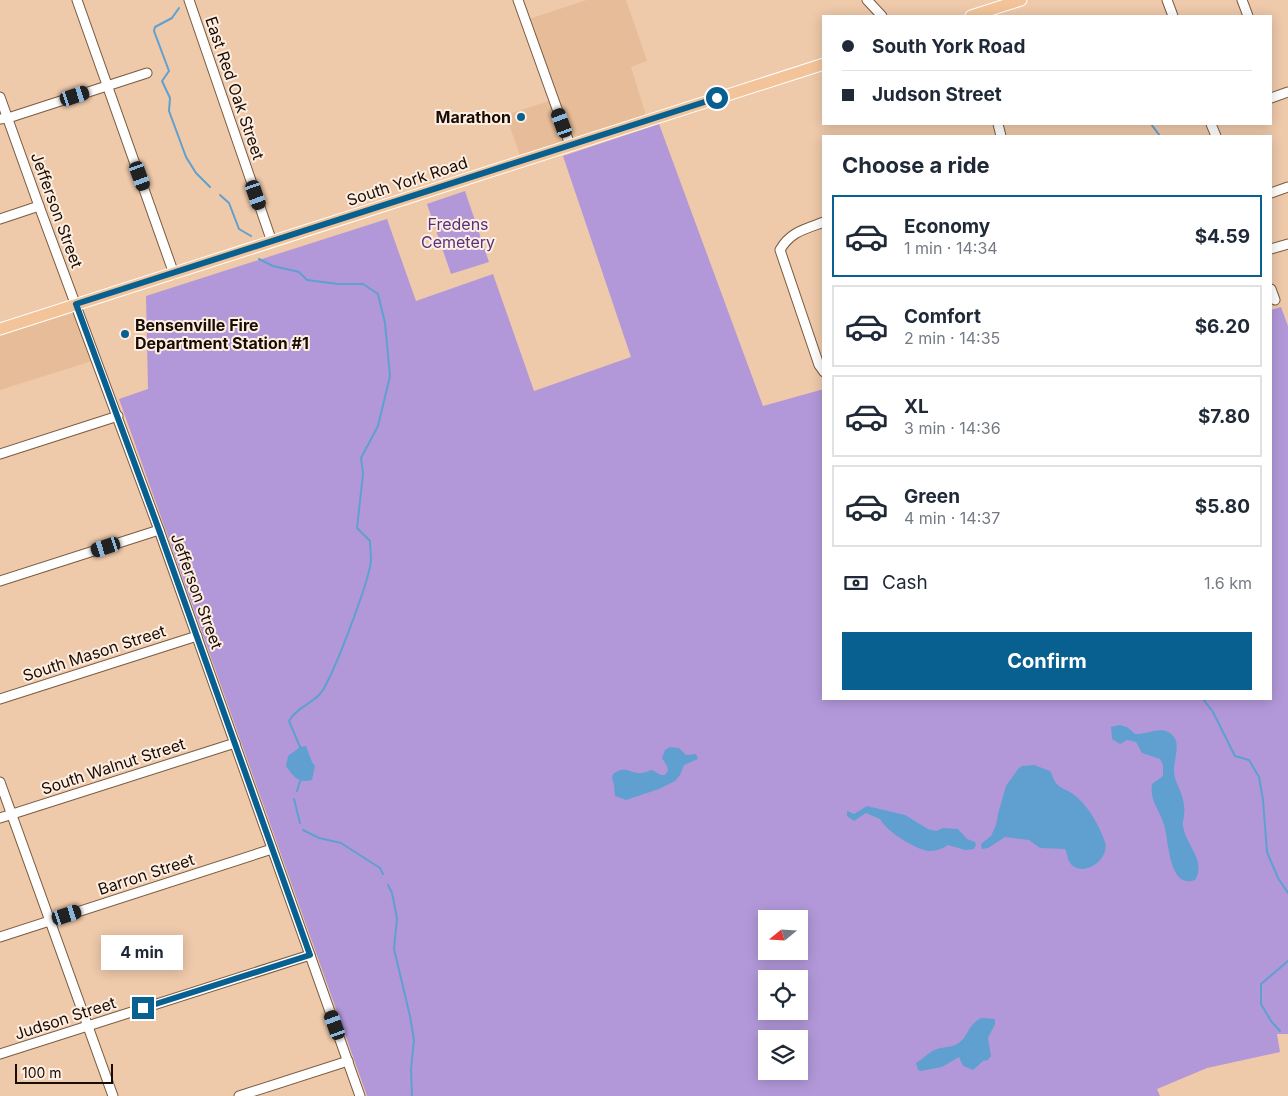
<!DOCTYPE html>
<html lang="en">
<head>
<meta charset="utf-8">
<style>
	:root { --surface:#fff; --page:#f6f6f7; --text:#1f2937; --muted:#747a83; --line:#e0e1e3; --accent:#086091 }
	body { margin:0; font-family:Inter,sans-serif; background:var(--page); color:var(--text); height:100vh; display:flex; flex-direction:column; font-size:19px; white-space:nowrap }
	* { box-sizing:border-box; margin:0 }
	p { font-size:16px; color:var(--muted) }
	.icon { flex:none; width:28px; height:28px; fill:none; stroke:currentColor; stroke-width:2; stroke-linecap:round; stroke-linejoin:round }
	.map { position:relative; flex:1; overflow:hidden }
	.panel { position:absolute; left:822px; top:135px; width:450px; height:565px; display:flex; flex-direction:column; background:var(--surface); border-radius:0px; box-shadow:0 2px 12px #0003 }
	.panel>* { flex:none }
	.hud { position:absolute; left:822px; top:15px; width:450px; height:110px; border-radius:0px; box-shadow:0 2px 12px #0003; display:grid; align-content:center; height:110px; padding:0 20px; background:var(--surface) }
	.needle { width:32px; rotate:252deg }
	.buttons { position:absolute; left:758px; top:910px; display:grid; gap:10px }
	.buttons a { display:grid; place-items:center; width:50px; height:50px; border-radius:0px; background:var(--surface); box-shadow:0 2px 12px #0003; font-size:25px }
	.scale { position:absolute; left:15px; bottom:12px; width:98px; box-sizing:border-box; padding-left:5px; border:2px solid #180c03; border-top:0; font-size:14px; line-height:18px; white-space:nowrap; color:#180c03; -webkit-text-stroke:4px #feeee2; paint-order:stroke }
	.end { position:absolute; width:22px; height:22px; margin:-11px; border:6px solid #086091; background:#fff; box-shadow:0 0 0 2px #fff }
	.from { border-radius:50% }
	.bubble { position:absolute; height:35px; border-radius:0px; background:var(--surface); box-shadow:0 2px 12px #0003; font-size:16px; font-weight:700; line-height:35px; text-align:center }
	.car { position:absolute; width:15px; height:30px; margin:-15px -8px; border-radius:6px; box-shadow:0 0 4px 1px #0007; background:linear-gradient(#222 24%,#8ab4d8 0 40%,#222 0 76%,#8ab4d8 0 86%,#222 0) }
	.hud b { display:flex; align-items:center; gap:18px; height:48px; font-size:19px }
	.hud b+b { border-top:1px solid var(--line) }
	.hud i { width:12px; height:12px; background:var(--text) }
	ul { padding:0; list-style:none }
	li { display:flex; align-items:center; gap:15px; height:82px; margin:0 10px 8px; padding:0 10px; border:2px solid var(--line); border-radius:0px }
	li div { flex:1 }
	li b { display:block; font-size:19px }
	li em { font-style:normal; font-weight:700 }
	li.on { border-color:var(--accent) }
	li>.icon { width:45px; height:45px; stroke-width:1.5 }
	h2 { padding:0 20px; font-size:22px; line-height:60px }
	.pay { display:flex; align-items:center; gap:12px; height:55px; padding:0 20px; font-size:19px }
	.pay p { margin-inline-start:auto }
	.cta { display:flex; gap:10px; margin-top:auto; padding:10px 20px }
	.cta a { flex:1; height:58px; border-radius:0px; background:var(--accent); color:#fff; font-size:20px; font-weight:700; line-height:58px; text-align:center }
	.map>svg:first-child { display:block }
	.built { fill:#e7bc98 }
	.green { fill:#b298d9; fill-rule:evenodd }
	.water { fill:#5fa0d0 }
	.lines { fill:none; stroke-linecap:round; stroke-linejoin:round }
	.stream { stroke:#5fa0d0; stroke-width:2 }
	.minor-casing { stroke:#7a5b3f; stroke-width:11 }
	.major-casing { stroke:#fff; stroke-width:13 }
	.minor { stroke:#fff; stroke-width:9 }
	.major { stroke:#f3c499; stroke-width:11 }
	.route { stroke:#086091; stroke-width:6 }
	.poi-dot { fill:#086091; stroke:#feeee2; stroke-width:2 }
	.labels { text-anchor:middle; stroke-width:4; stroke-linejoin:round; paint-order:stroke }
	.street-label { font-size:16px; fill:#180c03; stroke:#feeee2 }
	.poi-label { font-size:16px; font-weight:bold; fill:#180c03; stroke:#feeee2; text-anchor:end }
	.park-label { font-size:16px; fill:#55317f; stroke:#feeee2 }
</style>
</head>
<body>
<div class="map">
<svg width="1288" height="1096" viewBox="0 0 1288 1096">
	<rect width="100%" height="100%" fill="#eec9aa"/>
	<g class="built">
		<polygon points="587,0 626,0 647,61 631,67 647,119 571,143 526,20"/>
		<polygon points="552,100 568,144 521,159 506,115"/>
		<polygon points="75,306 95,360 0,390 0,330"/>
	</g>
	<g class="green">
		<path d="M659,124L763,406L824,389V699H1271V310L1281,307L1288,326V1034H1277L1280,1052L1207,1068L1157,1089L1160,1096H367L119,399L148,389L146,296L387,219L416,301L493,274L534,391L631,357L563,156ZM766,919H799V951H766ZM766,979H799V1011H766ZM766,1039H799V1071H766Z"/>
		<polygon points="465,191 489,262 451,274 427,204"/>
	</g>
	<g class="water">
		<path d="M1119,725L1127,727L1135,734C1148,735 1163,723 1174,737C1180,744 1174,761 1174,771C1174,781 1181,789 1183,800C1184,804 1185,810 1184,815C1184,819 1182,822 1183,826C1185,844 1207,861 1195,880C1168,890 1169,839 1164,825C1160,810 1149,800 1152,784L1163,776V765L1160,759L1142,753L1136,742L1127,740L1120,744L1112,739L1111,727Z"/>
		<path d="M306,746L312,762L315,766L312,780C298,784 293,776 286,766L288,756L300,747Z"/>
		<path d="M670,747L679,748L686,755L696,754L698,759L684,765L680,775L675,781L659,789L626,800L615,796L614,785L612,778L613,774C627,765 626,772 639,773C642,774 648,771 652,770L661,775H665L668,771L667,766L662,758L665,750Z"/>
		<path d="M1034,765L1050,771C1053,775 1053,781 1057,784C1061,789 1068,790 1073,794C1088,805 1099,825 1105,842C1110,858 1087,876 1073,866C1067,862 1068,854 1065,849L1040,848L1029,840L1005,837L988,848L982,849L981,844L991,836L996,825L998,814L1006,786L1018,769L1022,766Z"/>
		<path d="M867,806L905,815L928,829L936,831L943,828L958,829L967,839L975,842L976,845L974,849L965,850L948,845C942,849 936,851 929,851C916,850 886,831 880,819L866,813L854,821L847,816V811L854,814Z"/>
		<path d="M981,1018L995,1019V1024L988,1038L991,1056L988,1060L983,1061L973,1070L963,1066L959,1057L942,1067L921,1071L918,1070L916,1063C923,1059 930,1051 937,1049C944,1047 954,1047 960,1042C968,1036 967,1026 981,1018Z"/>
	</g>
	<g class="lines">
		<g class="stream">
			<polyline points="179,8 172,18 155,27 154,31 169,71 162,81 170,98 169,111 186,157 196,173 210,187"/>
			<polyline points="1151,124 1160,136"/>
			<polyline points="220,195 229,203 239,229 251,236"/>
			<path d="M259,259L273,266L299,272L307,280L338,284H363L378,294L385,323L390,376L378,426L361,458L363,474L357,528L370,541C370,547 371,554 371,560C370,579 332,680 320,694C311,704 296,708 289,721L300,747"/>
			<polyline points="1203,699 1213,712 1235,756 1249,760 1259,777 1263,800 1267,852 1278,878 1288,893"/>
			<polyline points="297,791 300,781"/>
			<polyline points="294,799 300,823"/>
			<polyline points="303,830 319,838 341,843 380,868 383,874"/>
			<polyline points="388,885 392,893 397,918 394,949 410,1016 414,1040 411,1069 412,1096"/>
			<polyline points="1280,1031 1271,1021 1261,1004 1261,984 1288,961"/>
		</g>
		<g class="minor-casing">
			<g id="minor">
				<polyline points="77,0 174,274"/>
				<polyline points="189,0 272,242"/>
				<polyline points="518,0 570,145"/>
				<polyline points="867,0 882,16"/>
				<polyline points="1167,0 1173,16"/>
				<polyline points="1242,0 1248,16"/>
				<polyline points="0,97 39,206 159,530 360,1096"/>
				<polyline points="1271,98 1288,92"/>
				<polyline points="0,119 8,118 147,73"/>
				<polyline points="998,124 1001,136"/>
				<polyline points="1211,124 1216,136"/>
				<polyline points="1271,193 1288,187"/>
				<polyline points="0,219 39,206"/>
				<path d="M824,222C805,229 790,232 780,250L819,365L824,372"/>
				<polyline points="1271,249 1288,244"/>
				<polyline points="1271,289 1275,300"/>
				<polyline points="0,454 118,416"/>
				<polyline points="0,581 159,530"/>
				<polyline points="0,699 197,636"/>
				<polyline points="0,782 113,1096"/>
				<polyline points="0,818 235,743"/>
				<polyline points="0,937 272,849"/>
				<polyline points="0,1054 310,955"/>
				<polyline points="239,1096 348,1061"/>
			</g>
		</g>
		<g class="major-casing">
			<g id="major">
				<polyline points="971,16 1021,0"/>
				<polyline points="0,329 824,64"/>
			</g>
		</g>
		<use href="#minor" class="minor"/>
		<use href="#major" class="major"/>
	</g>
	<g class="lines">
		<polyline class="route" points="143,1008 310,955 159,530 76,304 717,98"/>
	</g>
	<g class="poi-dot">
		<circle cx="521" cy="117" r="5"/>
		<circle cx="125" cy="334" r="5"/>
	</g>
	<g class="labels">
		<g class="street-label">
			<text transform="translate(235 88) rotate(71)" y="6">East Red Oak Street</text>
			<text transform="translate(407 181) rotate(-18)" y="6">South York Road</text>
			<text transform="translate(57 210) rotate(70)" y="6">Jefferson Street</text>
			<text transform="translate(197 591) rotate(70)" y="6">Jefferson Street</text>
			<text transform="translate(94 653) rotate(-18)" y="6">South Mason Street</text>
			<text transform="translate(113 766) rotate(-18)" y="6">South Walnut Street</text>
			<text transform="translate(146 874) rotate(-18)" y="6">Barron Street</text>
			<text transform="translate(65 1018) rotate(-18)" y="6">Judson Street</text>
		</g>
		<g class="poi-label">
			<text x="511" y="123">Marathon</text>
			<text x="135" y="331" text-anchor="start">Bensenville Fire<tspan x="135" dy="18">Department Station #1</tspan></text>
		</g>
		<g class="park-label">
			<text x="458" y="230">Fredens<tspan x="458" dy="18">Cemetery</tspan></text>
		</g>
	</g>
</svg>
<div class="buttons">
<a><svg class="needle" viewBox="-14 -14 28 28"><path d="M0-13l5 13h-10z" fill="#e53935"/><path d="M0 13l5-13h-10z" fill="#747a83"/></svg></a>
<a><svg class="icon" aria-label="locate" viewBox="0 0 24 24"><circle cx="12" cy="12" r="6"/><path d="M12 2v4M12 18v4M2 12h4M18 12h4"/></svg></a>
<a><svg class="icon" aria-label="layers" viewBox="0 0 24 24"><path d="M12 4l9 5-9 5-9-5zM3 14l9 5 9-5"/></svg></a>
</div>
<div class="scale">100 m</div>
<i class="end from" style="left:717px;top:98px"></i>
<i class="end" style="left:143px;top:1008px"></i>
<div class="bubble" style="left:101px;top:935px;width:82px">4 min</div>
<i class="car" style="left:75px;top:96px;rotate:72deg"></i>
<i class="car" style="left:562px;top:123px;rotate:340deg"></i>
<i class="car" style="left:140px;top:176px;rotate:160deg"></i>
<i class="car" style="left:256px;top:195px;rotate:161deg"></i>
<i class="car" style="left:106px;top:547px;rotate:252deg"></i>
<i class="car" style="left:67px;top:915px;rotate:72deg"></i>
<i class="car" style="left:335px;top:1025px;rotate:340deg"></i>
<div class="hud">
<b><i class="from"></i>South York Road</b>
<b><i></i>Judson Street</b>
</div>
<section class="panel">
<h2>Choose a ride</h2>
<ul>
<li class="on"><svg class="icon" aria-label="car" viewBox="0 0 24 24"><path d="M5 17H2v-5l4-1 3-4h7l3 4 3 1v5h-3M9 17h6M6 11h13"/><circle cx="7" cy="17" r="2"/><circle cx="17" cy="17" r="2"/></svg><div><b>Economy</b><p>1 min · 14:34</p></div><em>$4.59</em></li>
<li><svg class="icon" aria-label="car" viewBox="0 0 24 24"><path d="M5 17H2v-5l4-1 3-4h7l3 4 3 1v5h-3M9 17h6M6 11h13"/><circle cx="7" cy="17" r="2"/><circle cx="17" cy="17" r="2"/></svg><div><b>Comfort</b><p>2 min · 14:35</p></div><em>$6.20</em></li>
<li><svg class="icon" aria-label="car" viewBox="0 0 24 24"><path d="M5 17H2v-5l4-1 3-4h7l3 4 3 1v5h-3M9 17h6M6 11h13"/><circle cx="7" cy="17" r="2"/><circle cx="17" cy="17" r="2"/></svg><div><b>XL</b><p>3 min · 14:36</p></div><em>$7.80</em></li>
<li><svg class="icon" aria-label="car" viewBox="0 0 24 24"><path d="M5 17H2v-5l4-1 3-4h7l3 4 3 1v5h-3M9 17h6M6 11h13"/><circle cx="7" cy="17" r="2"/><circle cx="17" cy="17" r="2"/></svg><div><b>Green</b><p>4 min · 14:37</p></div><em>$5.80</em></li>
</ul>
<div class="pay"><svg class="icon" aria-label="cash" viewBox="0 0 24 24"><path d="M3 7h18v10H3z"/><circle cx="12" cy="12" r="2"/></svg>Cash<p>1.6 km</p></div>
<div class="cta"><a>Confirm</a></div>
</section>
</div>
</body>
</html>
